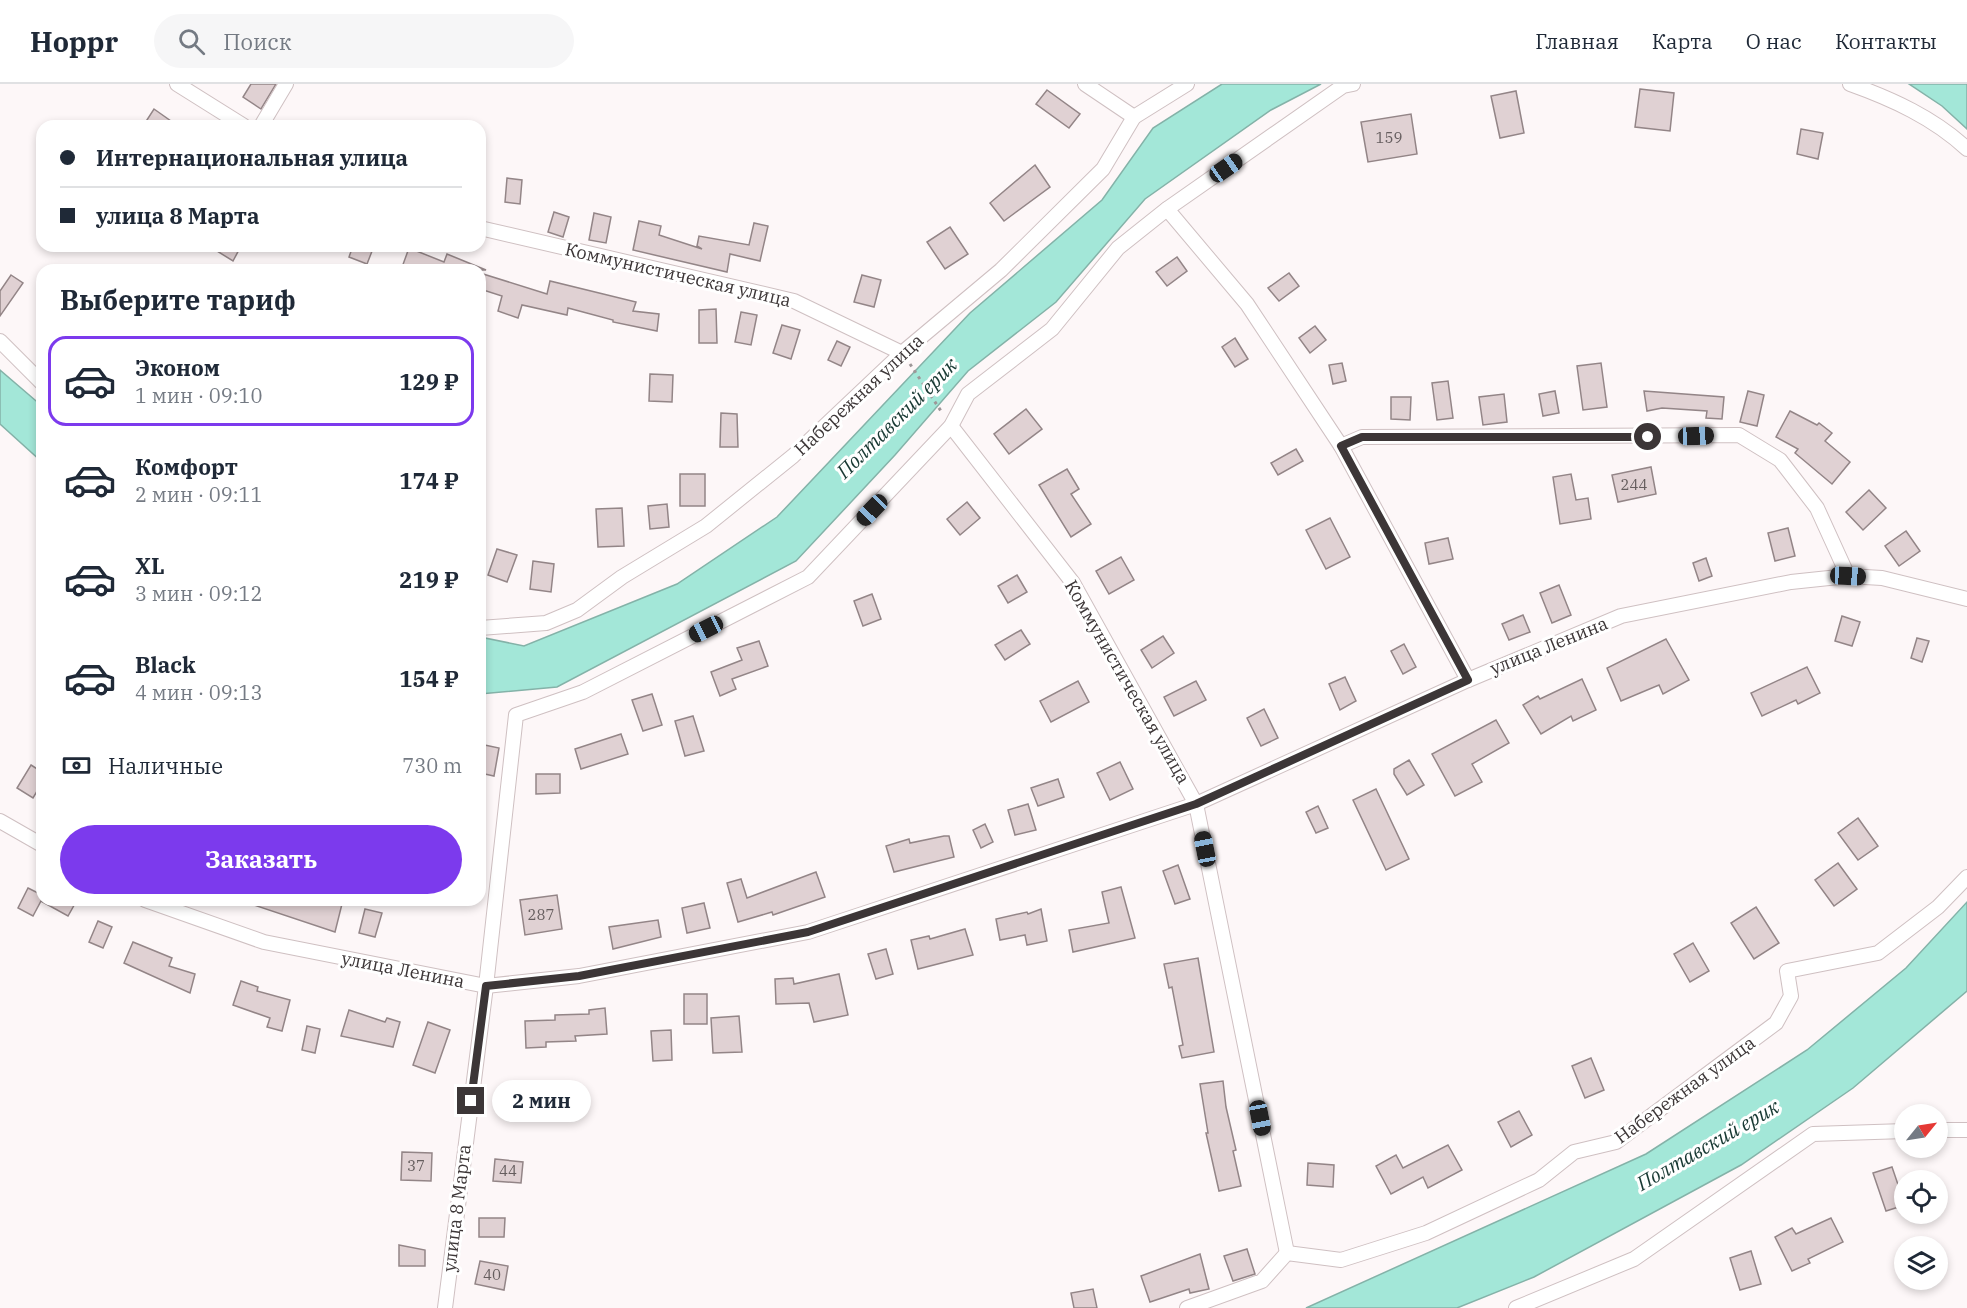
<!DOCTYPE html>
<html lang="ru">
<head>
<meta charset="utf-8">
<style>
	:root { --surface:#fff; --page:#f6f6f7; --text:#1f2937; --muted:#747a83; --line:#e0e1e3; --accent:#7c3aed }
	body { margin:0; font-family:"IBM Plex Serif",serif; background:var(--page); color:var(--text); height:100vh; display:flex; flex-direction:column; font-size:22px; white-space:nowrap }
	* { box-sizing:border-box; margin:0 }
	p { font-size:20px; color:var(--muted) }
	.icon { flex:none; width:33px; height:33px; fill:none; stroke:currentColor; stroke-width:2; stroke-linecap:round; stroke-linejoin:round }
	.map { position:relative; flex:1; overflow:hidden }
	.drawer { position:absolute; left:36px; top:180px; width:450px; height:642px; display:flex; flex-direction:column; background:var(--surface); border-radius:18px; box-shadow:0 3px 9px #0003 }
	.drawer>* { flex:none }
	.banner { position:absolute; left:36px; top:36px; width:450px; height:132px; border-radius:18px; box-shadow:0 3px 9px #0003; display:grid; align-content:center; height:132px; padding:0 24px; background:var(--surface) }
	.needle { width:39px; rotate:60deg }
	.buttons { position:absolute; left:1894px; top:1020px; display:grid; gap:12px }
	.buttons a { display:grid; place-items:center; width:54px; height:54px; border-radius:50%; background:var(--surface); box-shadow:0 3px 9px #0003; font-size:30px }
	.end { position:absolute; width:27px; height:27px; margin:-14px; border:8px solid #3c3637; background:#fff; box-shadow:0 0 0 3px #fff }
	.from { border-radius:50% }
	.bubble { position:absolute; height:42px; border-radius:21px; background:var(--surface); box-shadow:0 3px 9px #0003; font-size:20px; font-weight:700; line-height:42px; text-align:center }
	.car { position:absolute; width:18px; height:36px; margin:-18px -9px; border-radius:8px; box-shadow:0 0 4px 2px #0007; background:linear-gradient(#222 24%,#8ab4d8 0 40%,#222 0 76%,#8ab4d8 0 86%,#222 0) }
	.banner b { display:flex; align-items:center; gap:21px; height:57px; font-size:22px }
	.banner b+b { border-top:2px solid var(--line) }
	.banner i { width:15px; height:15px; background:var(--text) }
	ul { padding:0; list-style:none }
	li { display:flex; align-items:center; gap:18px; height:90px; margin:0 12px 9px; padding:0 12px; border:3px solid transparent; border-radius:18px }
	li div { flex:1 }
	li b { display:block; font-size:22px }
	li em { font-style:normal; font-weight:700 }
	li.current { border-color:var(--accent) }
	li>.icon { width:54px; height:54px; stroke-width:1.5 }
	h2 { padding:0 24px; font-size:27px; line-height:72px }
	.pay { display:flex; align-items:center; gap:15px; height:66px; padding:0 24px; font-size:22px }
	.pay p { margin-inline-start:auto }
	.primary-button { display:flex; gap:12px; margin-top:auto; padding:12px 24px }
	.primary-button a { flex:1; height:69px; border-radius:36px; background:var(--accent); color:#fff; font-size:24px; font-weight:700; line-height:69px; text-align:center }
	header { display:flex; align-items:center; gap:36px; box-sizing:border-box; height:84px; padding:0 30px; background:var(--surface); border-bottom:2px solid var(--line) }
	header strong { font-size:28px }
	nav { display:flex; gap:33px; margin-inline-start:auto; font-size:21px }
	.search { width:420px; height:54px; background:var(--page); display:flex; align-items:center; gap:15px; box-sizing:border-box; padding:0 21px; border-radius:33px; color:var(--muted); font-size:22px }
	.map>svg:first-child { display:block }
	.water { fill:#a3e7d8; stroke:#84b2a8; stroke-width:1.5 }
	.building { fill:#e0d1d3; stroke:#938587; stroke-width:1.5 }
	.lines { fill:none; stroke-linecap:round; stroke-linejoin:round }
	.street-casing { stroke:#cfc0c2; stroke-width:16 }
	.path { stroke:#9d9798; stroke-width:3; stroke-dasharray:3 4.5; stroke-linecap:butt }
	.street { stroke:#fff; stroke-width:14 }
	.route { stroke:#3c3637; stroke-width:8 }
	.labels { text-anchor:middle; stroke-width:6; stroke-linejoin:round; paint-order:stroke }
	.number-label { font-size:15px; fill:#655d5e }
	.street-label { font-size:18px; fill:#3c3637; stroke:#fff }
	.water-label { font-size:20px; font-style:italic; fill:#183933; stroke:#fff }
</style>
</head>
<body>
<header>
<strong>Hoppr</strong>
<div class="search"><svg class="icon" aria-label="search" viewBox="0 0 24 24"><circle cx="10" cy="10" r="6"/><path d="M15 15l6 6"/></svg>Поиск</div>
<nav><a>Главная</a><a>Карта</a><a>О нас</a><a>Контакты</a></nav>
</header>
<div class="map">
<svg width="1967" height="1224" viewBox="0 0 1967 1224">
	<rect width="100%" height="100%" fill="#fdf7f8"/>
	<g class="water">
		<polygon points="1222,0 1321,0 1271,26 1145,115 1056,218 968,287 895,371 796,477 557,603 480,610 480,553 524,562 677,500 777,433 970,229 1102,116 1153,44"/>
		<polygon points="1909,0 1967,0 1967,45 1942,22"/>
		<polygon points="0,286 42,322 42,378 0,340"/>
		<polygon points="1967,818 1967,907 1853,1004 1741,1081 1534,1193 1457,1224 1306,1224 1646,1070 1807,966 1906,884"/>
	</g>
	<g class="building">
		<polygon points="251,0 276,0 261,25 243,13"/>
		<polygon points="1640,5 1674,9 1670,47 1635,43"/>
		<polygon points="1047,6 1080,30 1069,44 1036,20"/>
		<polygon points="1516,7 1524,49 1500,54 1491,12"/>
		<polygon points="154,25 178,42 143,42"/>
		<polygon points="1411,30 1417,70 1368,78 1361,38"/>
		<polygon points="1801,45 1823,49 1818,75 1797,70"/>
		<polygon points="1035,81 1050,103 1004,137 990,119"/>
		<polygon points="507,94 522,96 520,120 505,118"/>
		<polygon points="554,128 569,133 563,153 548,148"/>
		<polygon points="594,129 611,133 606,159 589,156"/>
		<polygon points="639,137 661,142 659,151 702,165 697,162 699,152 749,161 754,139 768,142 760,177 730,170 727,188 633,166"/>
		<polygon points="950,143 968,170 945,185 927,158"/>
		<polygon points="209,162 241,162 233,177"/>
		<polygon points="353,162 374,162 367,180 349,173"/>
		<polygon points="409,164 444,178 447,170 486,186 401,186"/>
		<polygon points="1177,173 1187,187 1167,202 1156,188"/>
		<polygon points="480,189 547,210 550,197 636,218 633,227 659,230 657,247 613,238 613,236 568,224 567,231 522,221 518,234 498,227 502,212 480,205"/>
		<polygon points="1289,189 1299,202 1279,217 1268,204"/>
		<polygon points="11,191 23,199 0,232 0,207"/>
		<polygon points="862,191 881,196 874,223 854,218"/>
		<polygon points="716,225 717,259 699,259 699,226"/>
		<polygon points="741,228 757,231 751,261 735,258"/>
		<polygon points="782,241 800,246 791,275 773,269"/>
		<polygon points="1315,242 1326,256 1310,269 1299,254"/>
		<polygon points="1235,254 1248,275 1235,283 1222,263"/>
		<polygon points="837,257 850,263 841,282 828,276"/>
		<polygon points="1342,279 1346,297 1333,300 1329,281"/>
		<polygon points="1601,279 1607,323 1583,326 1577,282"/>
		<polygon points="650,290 673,291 672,318 649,317"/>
		<polygon points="1448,297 1453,334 1437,336 1432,299"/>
		<polygon points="1555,307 1559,329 1543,332 1539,310"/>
		<polygon points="1644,307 1724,313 1722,335 1706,334 1707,327 1662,324 1647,327"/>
		<polygon points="1748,307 1764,311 1757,342 1740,338"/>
		<polygon points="1504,310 1507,338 1483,341 1479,313"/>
		<polygon points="1391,313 1411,313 1410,336 1391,335"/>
		<polygon points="1026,325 1042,345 1009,370 994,350"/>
		<polygon points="1790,327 1817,341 1819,339 1832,349 1825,357 1850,378 1832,400 1795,369 1798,365 1776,353"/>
		<polygon points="721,329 737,330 738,363 720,363"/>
		<polygon points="1296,365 1303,377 1278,391 1271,379"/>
		<polygon points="1651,383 1656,410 1618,418 1612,391"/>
		<polygon points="1067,385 1079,405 1071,410 1091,440 1071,453 1039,401"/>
		<rect x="680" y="390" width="25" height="32"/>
		<polygon points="1571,390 1576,416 1588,414 1591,435 1560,440 1553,393"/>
		<polygon points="1869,406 1886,424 1863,446 1846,428"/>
		<polygon points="967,418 980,434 960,451 947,435"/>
		<polygon points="667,420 669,443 650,445 648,422"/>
		<polygon points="622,424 624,462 598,463 596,425"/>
		<polygon points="1330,434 1350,473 1326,485 1306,446"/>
		<polygon points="1788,444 1795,472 1775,477 1768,449"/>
		<polygon points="1906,447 1920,467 1899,482 1885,462"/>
		<polygon points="1448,454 1453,475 1429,480 1425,459"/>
		<polygon points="497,465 517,471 507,498 488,491"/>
		<polygon points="1121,473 1134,496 1109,510 1096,487"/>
		<polygon points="1706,474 1712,492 1699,497 1693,479"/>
		<polygon points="533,477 554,480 551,508 530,505"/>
		<polygon points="1017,491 1027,508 1008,519 998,502"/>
		<polygon points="1559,501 1571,531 1552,539 1540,509"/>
		<polygon points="872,510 881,535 863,542 854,517"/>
		<polygon points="1523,531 1530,548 1509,556 1502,540"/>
		<polygon points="1842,532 1860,538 1852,562 1835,557"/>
		<polygon points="1021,546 1030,560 1005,576 995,561"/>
		<polygon points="1163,552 1174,569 1152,584 1141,566"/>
		<polygon points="1917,554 1929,557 1922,578 1911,574"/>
		<polygon points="1666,555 1689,596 1663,610 1659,601 1621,617 1607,584"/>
		<polygon points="759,557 768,582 732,595 736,605 720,612 711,588 742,576 737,564"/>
		<polygon points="1404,560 1416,583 1403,590 1391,567"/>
		<polygon points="1807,583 1820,609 1798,620 1796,616 1762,632 1751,609"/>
		<polygon points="1345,593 1356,617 1340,626 1329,600"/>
		<polygon points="1582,595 1596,626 1573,637 1571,632 1541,650 1523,621 1538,612 1540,615"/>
		<polygon points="1078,597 1089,618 1051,638 1040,617"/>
		<polygon points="1196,597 1206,616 1174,632 1164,613"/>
		<polygon points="652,610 662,641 643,647 632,616"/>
		<polygon points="1264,625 1278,654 1261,662 1247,634"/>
		<polygon points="693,632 704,667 685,672 675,637"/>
		<polygon points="1496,636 1509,659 1472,680 1482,698 1455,712 1432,670"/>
		<polygon points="621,650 628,670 581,685 575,665"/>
		<polygon points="480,660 499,664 494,692 480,689"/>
		<polygon points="1409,676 1424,701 1407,711 1394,690 1394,685"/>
		<polygon points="1120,678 1133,705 1110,716 1097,689"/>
		<polygon points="31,681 42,688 42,699 33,714 17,704"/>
		<polygon points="536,690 560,690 560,709 536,710"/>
		<polygon points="1058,695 1064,713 1038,722 1031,704"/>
		<polygon points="1376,705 1409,775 1386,786 1353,716"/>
		<polygon points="1028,720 1036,746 1015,751 1008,726"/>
		<polygon points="1318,722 1328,744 1316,749 1306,728"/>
		<polygon points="1858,734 1878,762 1858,776 1838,749"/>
		<polygon points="985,740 993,758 981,764 973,746"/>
		<polygon points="944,752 949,752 954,773 894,788 886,762 909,755 910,759"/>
		<polygon points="1838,779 1857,805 1834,822 1815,796"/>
		<polygon points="1178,781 1190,815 1175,820 1163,787"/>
		<polygon points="816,788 825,813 773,831 772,828 738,838 727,799 741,795 747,814"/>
		<polygon points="1121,803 1135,854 1073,868 1069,846 1109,839 1102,808"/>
		<polygon points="28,804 42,811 42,816 77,816 68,832 41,817 33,832 18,824"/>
		<polygon points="557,811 562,845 525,851 520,816"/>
		<polygon points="245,816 343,816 335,848 245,818"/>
		<polygon points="704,819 710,844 687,849 682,824"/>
		<polygon points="1756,823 1779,859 1754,875 1731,839"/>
		<polygon points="365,825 382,829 375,853 359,849"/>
		<polygon points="1041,825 1047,857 1027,861 1025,851 1000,856 996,835 1027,828 1028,830"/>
		<polygon points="658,836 661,853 613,865 609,843"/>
		<polygon points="98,837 112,843 103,864 89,858"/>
		<polygon points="965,845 973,871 918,885 911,856 929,852 930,855"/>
		<polygon points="133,858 172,874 169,882 195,890 190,909 124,879"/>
		<polygon points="1693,859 1709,887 1690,898 1674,870"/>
		<polygon points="886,865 893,890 876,895 868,870"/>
		<polygon points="1198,874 1214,968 1182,974 1179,962 1183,961 1172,903 1169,904 1164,880"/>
		<polygon points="839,890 848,931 814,938 809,919 776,920 775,895 793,894 794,900"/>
		<polygon points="241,897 258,903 257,907 290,916 282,947 267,943 270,934 233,921"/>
		<rect x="684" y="910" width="23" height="30"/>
		<polygon points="605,924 607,950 575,952 576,957 546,958 546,963 526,964 525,937 555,936 555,931 589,930 589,926"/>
		<polygon points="349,926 385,938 387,934 400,938 393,963 341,952"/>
		<polygon points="739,932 742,968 713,969 711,934"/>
		<polygon points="428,938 450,946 435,989 413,981"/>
		<polygon points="307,942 320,945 315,969 302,966"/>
		<polygon points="671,946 672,976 653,977 651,947"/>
		<polygon points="1591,974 1604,1006 1585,1014 1572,982"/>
		<polygon points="1223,997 1226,1023 1236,1066 1233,1067 1241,1102 1219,1107 1206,1049 1208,1049 1200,1000"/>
		<polygon points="1519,1027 1532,1051 1511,1063 1498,1038"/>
		<polygon points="1448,1061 1462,1086 1428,1104 1423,1093 1391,1110 1376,1082 1396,1071 1403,1084"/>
		<polygon points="402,1068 432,1069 431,1097 401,1096"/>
		<polygon points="495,1075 523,1078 521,1099 493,1097"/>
		<polygon points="1308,1079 1334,1081 1333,1103 1307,1101"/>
		<polygon points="1892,1083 1905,1121 1886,1127 1873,1089"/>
		<polygon points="479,1134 505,1134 504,1153 479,1153"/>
		<polygon points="1831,1134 1843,1158 1808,1175 1810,1179 1792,1187 1775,1153 1792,1144 1796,1150"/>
		<polygon points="399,1161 425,1166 425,1182 399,1182"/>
		<polygon points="1247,1165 1255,1190 1233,1197 1224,1172"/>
		<polygon points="1751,1167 1761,1200 1740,1206 1730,1174"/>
		<polygon points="1200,1170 1209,1205 1190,1209 1189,1205 1150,1218 1141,1192"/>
		<polygon points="480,1177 508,1182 504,1206 475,1200"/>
		<polygon points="1093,1205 1097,1224 1074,1224 1071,1209"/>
	</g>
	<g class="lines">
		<g class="street-casing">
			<g id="street">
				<polyline points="177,0 244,42"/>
				<polyline points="1085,0 1134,33"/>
				<path d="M1850,0C1892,15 1934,34 1967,65"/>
				<polyline points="261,42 286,0"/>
				<polyline points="1167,125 1247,220 1341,362 1468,596"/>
				<polyline points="480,144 794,217 902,269"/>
				<polyline points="0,257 42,299"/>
				<polyline points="951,342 1073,499 1196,720 1287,1169"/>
				<polyline points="1341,362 1362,353 1739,351 1780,376 1817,424 1848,492"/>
				<polyline points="480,544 546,539 577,526 622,493 706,442 793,372 902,269 1001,186 1103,85 1134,33 1187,0"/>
				<polyline points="0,737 42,761"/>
				<polyline points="145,816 264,858 486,902 579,892 808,848 1196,720 1468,596 1621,532 1791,498 1848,492 1882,494 1967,515"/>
				<polyline points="1938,1046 1967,1046"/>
				<polyline points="445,1224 486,902 516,631 583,608 808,493 951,342 968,310 1052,245 1118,164 1167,125 1343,2 1353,0"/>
				<polyline points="1187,1224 1262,1197 1287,1169 1341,1176 1426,1149 1539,1096 1574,1068 1616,1058 1776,939 1791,912 1787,887 1878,869 1938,823 1967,793"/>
				<polyline points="1516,1224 1634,1175 1813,1050 1905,1047"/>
			</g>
		</g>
		<polyline class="path" points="910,280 943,330"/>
		<use href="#street" class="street"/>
	</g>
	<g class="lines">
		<polyline class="route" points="471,1017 486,902 579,892 808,848 1196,720 1468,596 1341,362 1362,353 1648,353"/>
	</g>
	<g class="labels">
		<g class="number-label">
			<text x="1389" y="59">159</text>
			<text x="1634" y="406">244</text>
			<text x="541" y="836">287</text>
			<text x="416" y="1087">37</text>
			<text x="508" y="1092">44</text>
			<text x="492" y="1196">40</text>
		</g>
		<g class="street-label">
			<text transform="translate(678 191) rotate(13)" y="6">Коммунистическая улица</text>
			<text transform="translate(859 311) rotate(-43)" y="6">Набережная улица</text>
			<text transform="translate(1549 562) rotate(-22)" y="6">улица Ленина</text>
			<text transform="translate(1127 598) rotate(60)" y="6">Коммунистическая улица</text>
			<text transform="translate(403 886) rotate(11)" y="6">улица Ленина</text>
			<text transform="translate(1685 1006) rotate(-36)" y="6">Набережная улица</text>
			<text transform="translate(457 1124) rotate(-83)" y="6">улица 8 Марта</text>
		</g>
		<g class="water-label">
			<text transform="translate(897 334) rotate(-45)" y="7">Полтавский ерик</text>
			<text transform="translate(1708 1061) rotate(-30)" y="7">Полтавский ерик</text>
		</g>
	</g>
</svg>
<div class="buttons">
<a><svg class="needle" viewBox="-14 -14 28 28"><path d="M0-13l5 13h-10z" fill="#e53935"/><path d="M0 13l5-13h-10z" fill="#747a83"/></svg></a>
<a><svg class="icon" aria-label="locate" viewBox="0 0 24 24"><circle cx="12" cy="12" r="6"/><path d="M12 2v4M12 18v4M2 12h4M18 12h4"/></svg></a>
<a><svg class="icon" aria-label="layers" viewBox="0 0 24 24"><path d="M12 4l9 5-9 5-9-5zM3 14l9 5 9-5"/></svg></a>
</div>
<i class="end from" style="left:1648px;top:353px"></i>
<i class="end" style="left:471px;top:1017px"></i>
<div class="bubble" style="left:492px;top:996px;width:99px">2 мин</div>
<i class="car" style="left:1226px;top:84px;rotate:55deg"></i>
<i class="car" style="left:1696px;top:352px;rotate:88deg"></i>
<i class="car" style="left:872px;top:426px;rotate:224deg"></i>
<i class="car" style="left:1848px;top:492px;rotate:93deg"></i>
<i class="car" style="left:706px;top:545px;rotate:243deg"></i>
<i class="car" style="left:1205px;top:765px;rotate:349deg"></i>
<i class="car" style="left:1260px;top:1034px;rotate:169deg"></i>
<div class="banner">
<b><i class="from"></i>Интернациональная улица</b>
<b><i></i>улица 8 Марта</b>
</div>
<section class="drawer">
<h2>Выберите тариф</h2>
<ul>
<li class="current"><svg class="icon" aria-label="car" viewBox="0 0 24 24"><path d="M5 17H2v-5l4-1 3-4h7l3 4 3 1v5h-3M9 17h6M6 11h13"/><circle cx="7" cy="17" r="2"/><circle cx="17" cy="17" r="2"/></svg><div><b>Эконом</b><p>1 мин · 09:10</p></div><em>129 ₽</em></li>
<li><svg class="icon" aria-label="car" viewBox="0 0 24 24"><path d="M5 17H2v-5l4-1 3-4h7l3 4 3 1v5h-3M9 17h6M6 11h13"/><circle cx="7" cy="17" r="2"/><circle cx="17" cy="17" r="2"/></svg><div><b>Комфорт</b><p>2 мин · 09:11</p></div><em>174 ₽</em></li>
<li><svg class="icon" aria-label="car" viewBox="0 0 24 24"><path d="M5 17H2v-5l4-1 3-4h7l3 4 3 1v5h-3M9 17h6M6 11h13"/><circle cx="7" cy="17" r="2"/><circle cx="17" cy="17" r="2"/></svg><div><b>XL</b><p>3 мин · 09:12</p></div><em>219 ₽</em></li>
<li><svg class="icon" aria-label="car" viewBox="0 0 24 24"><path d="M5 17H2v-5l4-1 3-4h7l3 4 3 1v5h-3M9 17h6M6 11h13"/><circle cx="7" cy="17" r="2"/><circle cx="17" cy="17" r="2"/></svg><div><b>Black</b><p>4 мин · 09:13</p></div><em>154 ₽</em></li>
</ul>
<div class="pay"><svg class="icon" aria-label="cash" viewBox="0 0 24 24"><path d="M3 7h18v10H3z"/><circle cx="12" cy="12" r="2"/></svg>Наличные<p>730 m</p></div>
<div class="primary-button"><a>Заказать</a></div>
</section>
</div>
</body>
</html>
